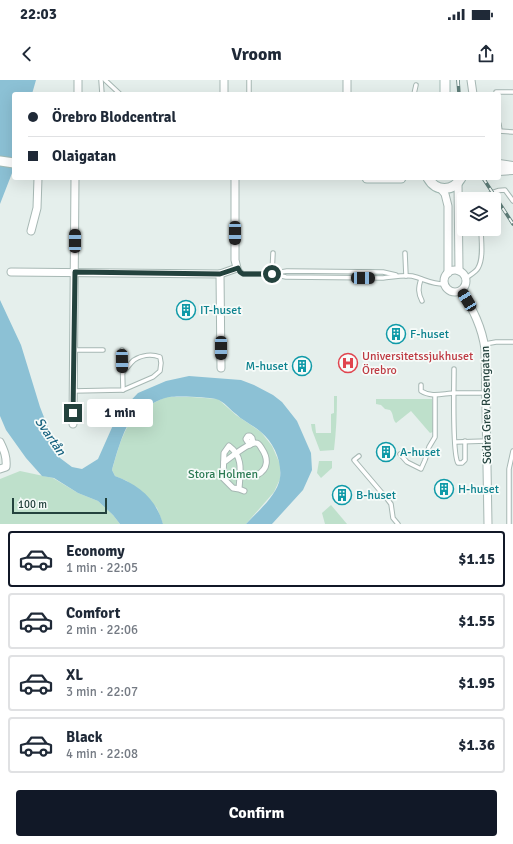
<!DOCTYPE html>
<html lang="en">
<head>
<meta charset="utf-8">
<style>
	:root { --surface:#fff; --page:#f2f2f3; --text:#1f2937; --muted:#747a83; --line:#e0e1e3; --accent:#111827 }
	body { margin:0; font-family:Signika,sans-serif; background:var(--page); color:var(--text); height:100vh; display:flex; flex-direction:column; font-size:15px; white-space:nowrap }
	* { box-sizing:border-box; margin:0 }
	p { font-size:13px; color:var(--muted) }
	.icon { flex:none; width:22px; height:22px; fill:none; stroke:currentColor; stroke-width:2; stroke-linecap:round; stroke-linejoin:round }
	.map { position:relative; height:444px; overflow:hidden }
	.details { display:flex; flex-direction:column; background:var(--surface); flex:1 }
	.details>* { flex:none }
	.hud { position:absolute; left:12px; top:12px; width:489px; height:88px; border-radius:4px; box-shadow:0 4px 16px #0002; display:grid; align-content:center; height:88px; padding:0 16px; background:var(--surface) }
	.controls { position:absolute; left:457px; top:112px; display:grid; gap:8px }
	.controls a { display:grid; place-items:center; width:44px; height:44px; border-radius:4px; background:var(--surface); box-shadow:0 4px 16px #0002; font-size:20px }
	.scale { position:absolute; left:12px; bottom:10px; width:95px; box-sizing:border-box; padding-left:4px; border:2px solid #23423d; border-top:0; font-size:11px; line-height:14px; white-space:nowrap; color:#23423d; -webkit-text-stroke:3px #f6fbf9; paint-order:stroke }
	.end { position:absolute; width:18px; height:18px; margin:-9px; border:5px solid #23423d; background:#fff; box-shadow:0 0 0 2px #fff }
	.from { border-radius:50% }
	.bubble { position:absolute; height:28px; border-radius:4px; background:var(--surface); box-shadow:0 4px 16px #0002; font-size:13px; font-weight:700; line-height:28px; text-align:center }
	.car { position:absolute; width:12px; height:24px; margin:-12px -6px; border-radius:5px; box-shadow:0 0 3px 1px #0007; background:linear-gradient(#222 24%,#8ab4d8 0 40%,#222 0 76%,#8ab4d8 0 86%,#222 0) }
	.hud b { display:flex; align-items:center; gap:14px; height:38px; font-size:15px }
	.hud b+b { border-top:1px solid var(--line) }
	.hud i { width:10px; height:10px; background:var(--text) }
	ul { padding:7px 0 0; list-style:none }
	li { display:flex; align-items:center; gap:12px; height:56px; margin:0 8px 6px; padding:0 8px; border:2px solid var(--line); border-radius:4px }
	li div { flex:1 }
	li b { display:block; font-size:15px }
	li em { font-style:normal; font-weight:700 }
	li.selected { border-color:var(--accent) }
	li>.icon { width:36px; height:36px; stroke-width:1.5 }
	.primary-button { display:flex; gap:8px; margin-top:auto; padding:8px 16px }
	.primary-button a { flex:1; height:46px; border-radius:4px; background:var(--accent); color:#fff; font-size:16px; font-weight:700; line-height:46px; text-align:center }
	.status { display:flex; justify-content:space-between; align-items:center; height:28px; padding:0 20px; background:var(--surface); direction:ltr }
	.status svg { height:11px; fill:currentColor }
	header { display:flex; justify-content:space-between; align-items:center; height:52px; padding:0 16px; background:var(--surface); font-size:18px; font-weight:700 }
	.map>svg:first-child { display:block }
	.green { fill:#bee0cb }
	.water { fill:#8cc1d5 }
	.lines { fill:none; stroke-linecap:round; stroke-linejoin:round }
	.service-casing { stroke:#a7b8b4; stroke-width:5.5 }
	.pedestrian-casing { stroke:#a7b8b4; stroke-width:7 }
	.minor-casing { stroke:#a7b8b4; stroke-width:9 }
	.tertiary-casing { stroke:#a7b8b4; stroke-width:10 }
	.secondary-casing { stroke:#a3bbb5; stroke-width:11 }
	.service { stroke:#fff; stroke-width:3.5 }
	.pedestrian { stroke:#fff; stroke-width:5 }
	.minor { stroke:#fff; stroke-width:7 }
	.tertiary { stroke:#fff; stroke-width:8 }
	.secondary { stroke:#fff; stroke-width:9 }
	.rail-casing { stroke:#5e7d78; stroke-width:3.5 }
	.rail { stroke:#f6fbf9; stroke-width:2; stroke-dasharray:6; stroke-linecap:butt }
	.route { stroke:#23423d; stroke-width:5 }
	.labels { text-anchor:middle; stroke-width:3.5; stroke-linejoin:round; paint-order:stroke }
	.culture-label { font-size:12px; fill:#0d838f; stroke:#f6fbf9; text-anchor:start }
	.health-label { font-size:12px; fill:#be3a42; stroke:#f6fbf9; text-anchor:start }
	.street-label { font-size:12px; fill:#23423d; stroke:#f6fbf9 }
	.park-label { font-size:12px; fill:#2c7a53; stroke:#f6fbf9 }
	.water-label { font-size:13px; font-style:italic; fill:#1a6481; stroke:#f6fbf9 }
</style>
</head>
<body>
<div class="status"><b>22:03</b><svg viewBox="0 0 49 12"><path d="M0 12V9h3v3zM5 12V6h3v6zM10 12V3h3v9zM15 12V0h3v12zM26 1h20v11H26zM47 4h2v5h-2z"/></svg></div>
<header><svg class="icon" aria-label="back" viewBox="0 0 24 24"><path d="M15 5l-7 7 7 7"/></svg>Vroom<svg class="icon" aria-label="share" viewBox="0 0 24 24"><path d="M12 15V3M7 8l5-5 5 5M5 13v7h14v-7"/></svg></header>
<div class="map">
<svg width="513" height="444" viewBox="0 0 513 444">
	<rect width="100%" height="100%" fill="#e5efec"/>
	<g class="green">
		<path d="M334,316H337C337,335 336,352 334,370L320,371L312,350L311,344H315L316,353H331V334L334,333Z"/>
		<path d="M166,317H191L218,319L236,335L261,352L272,366L280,384V399L274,412L246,444H163L157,428L127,401L115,396L112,390C119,367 124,341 146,327C152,323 160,320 166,317Z"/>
		<path d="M376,319H432L433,352L430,353L411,331L396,343C392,339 394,334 390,330L385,329L381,325L376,324Z"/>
		<polygon points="319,381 332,381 332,388 321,398 317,393"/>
		<polygon points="20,391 53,398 78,413 98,421 113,435 120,444 0,444 0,399"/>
		<polygon points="331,425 347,444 325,444 322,433"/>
	</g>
	<g class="water">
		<polygon points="0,0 36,0 32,14 14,14 14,88 0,124"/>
		<path d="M0,220L21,265L40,327L60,378L72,387L82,389L98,379L118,334L138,313L166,301L189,296L241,300L254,305L273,315L282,322L297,341L311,373L312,390L303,410L272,444H246C258,431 277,416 280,398C282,381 274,363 261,352C253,345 243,341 236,334C230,330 224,321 216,319C207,317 173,315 165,318C152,322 139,331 130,342C123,350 115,379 112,390L115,396C139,405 156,419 163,444H120L113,435L98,421L78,413L54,398L42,396L26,378L6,350L0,336Z"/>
	</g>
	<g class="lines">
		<g class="service-casing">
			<g id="service">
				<polyline points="101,0 102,14"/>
				<polyline points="105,0 120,14"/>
				<polyline points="249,14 249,0"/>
				<polyline points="414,14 416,5"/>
				<polyline points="496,14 496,12 513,12"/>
				<polyline points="499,44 500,51"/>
				<polyline points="499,51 513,52"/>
				<path d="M484,119C490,112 496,110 505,110L513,121"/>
				<polyline points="405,173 406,196"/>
				<path d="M237,188L243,194H272L286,197L383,198C393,197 403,195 412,196C425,199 430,204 444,204"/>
				<polyline points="275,193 287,191 383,192 396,195"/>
				<polyline points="272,194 273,173"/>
				<path d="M466,198C470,195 476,192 478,188C484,178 481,160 481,149"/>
				<path d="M421,199C418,208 418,213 422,221"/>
				<polyline points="485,264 496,262 513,262"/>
				<polyline points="74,270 103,270"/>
				<polyline points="122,270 123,310"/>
				<path d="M454,289C454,304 452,374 458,383H462L465,380V361"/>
				<path d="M421,305V311C432,318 444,313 456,313C466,313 476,313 486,313"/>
				<path d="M73,311L123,310L153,297L160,291L161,283L160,277C152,274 142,275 134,280C130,283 127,289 123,292"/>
				<polyline points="456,362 487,361"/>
				<polyline points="400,374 407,382 421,389 425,380 429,367 435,357 435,315"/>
				<polyline points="359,376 354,380 382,413"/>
				<polyline points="385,416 391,424 393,438 398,444"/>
				<polyline points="509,444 509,389 513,371"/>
			</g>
		</g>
		<g class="pedestrian-casing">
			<g id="pedestrian">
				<polyline points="250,365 246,359 248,356 250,356 252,358 253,363"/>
				<path d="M224,394C232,394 250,398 257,395C269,389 268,378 262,369C260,366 259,363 256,363C249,362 230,378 224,382"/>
				<path d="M239,409C240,393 244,377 229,366L224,373L223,398L233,408L239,409L244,411"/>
			</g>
		</g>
		<g class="minor-casing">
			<g id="minor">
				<polyline points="78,0 78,14"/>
				<polyline points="224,0 224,14"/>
				<polyline points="471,0 473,14"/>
				<polyline points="347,14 347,0"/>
				<polyline points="458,103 459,191"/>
				<polyline points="441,109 445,114 448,126 448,193"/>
				<polyline points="31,151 37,128 38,98"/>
				<circle cx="455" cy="201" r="11"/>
				<polyline points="11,192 220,194 237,188 235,180 235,98"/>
				<polyline points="220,194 221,288"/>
				<path d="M462,211C473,230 482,247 485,269L488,444"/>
				<polyline points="73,344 75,98"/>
				<path d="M0,362C4,370 7,377 6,387L0,389"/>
			</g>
		</g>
		<g class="tertiary-casing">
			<g id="tertiary">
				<polyline points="499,84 513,86"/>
				<polyline points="499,91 513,90"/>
			</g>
		</g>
		<g class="secondary-casing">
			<g id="secondary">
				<polyline points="445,14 445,0"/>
				<polyline points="0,81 14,83"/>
				<polyline points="367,98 401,98"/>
				<path d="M428,98C436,112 453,112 461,98"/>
			</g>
		</g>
		<use href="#service" class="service"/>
		<use href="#pedestrian" class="pedestrian"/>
		<use href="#minor" class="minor"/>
		<use href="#tertiary" class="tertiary"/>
		<use href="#secondary" class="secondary"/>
		<g class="rail-casing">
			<g id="rail">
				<polyline points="458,0 459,14"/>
				<polyline points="483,98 513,144"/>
			</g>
		</g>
		<use href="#rail" class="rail"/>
	</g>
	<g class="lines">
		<polyline class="route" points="73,333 75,192 220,194 238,188 240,192 243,194 272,194"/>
	</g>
	<defs>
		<g id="building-ring" transform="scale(1)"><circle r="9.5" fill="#f6fbf9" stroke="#0f9aa8" stroke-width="1.5"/><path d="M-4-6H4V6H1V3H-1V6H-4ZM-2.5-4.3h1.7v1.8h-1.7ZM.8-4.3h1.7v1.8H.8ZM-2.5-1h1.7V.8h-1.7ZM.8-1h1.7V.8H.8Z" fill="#0f9aa8"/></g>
		<g id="hospital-ring" transform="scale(1)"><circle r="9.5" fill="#f6fbf9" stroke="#e0444e" stroke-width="1.5"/><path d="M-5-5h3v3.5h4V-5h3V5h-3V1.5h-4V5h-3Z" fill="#e0444e"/></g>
	</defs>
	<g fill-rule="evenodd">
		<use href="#building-ring" x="186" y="230"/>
		<use href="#building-ring" x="396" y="254"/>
		<use href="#hospital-ring" x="348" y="283"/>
		<use href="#building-ring" x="302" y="286"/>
		<use href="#building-ring" x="386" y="372"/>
		<use href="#building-ring" x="444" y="409"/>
		<use href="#building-ring" x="342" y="415"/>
	</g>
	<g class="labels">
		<g class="culture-label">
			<text x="200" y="234">IT-huset</text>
			<text x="410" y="258">F-huset</text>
			<text x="288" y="290" text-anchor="end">M-huset</text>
			<text x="400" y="376">A-huset</text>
			<text x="458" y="413">H-huset</text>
			<text x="356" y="419">B-huset</text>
		</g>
		<g class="health-label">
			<text x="362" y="280">Universitetssjukhuset<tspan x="362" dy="14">Örebro</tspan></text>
		</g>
		<g class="street-label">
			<text transform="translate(486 325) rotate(-91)" y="4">Södra Grev Rosengatan</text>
		</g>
		<g class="park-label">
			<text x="223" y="398">Stora Holmen</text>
		</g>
		<g class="water-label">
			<text transform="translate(51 356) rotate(55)" y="5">Svartån</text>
		</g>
	</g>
</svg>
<div class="controls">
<a><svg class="icon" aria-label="layers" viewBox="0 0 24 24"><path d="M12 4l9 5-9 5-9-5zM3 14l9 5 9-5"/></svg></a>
</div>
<div class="scale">100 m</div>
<i class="end from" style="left:272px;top:194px"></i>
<i class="end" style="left:73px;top:333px"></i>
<div class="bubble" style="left:87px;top:319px;width:66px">1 min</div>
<i class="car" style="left:235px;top:153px;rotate:180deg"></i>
<i class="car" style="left:75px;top:161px;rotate:0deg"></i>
<i class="car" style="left:363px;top:198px;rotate:91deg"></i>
<i class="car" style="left:467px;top:220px;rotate:329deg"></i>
<i class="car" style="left:221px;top:268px;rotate:180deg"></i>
<i class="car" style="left:122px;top:281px;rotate:179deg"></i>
<div class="hud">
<b><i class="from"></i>Örebro Blodcentral</b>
<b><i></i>Olaigatan</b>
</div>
</div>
<section class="details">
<ul>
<li class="selected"><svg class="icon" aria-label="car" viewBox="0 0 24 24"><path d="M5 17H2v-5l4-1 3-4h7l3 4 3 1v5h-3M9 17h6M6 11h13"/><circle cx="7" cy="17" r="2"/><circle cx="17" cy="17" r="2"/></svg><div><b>Economy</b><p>1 min · 22:05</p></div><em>$1.15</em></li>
<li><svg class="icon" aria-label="car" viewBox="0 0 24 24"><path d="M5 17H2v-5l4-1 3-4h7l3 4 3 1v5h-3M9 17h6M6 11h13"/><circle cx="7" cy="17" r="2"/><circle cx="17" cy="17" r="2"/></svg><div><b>Comfort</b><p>2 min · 22:06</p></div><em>$1.55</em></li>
<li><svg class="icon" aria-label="car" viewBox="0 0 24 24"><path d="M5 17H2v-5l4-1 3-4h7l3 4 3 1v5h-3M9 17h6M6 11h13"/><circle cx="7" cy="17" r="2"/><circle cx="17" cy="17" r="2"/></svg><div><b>XL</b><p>3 min · 22:07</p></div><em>$1.95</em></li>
<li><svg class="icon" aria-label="car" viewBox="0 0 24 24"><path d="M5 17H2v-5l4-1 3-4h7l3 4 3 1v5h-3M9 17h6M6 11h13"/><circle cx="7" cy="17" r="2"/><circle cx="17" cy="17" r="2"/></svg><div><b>Black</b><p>4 min · 22:08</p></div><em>$1.36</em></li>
</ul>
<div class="primary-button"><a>Confirm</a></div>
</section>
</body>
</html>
